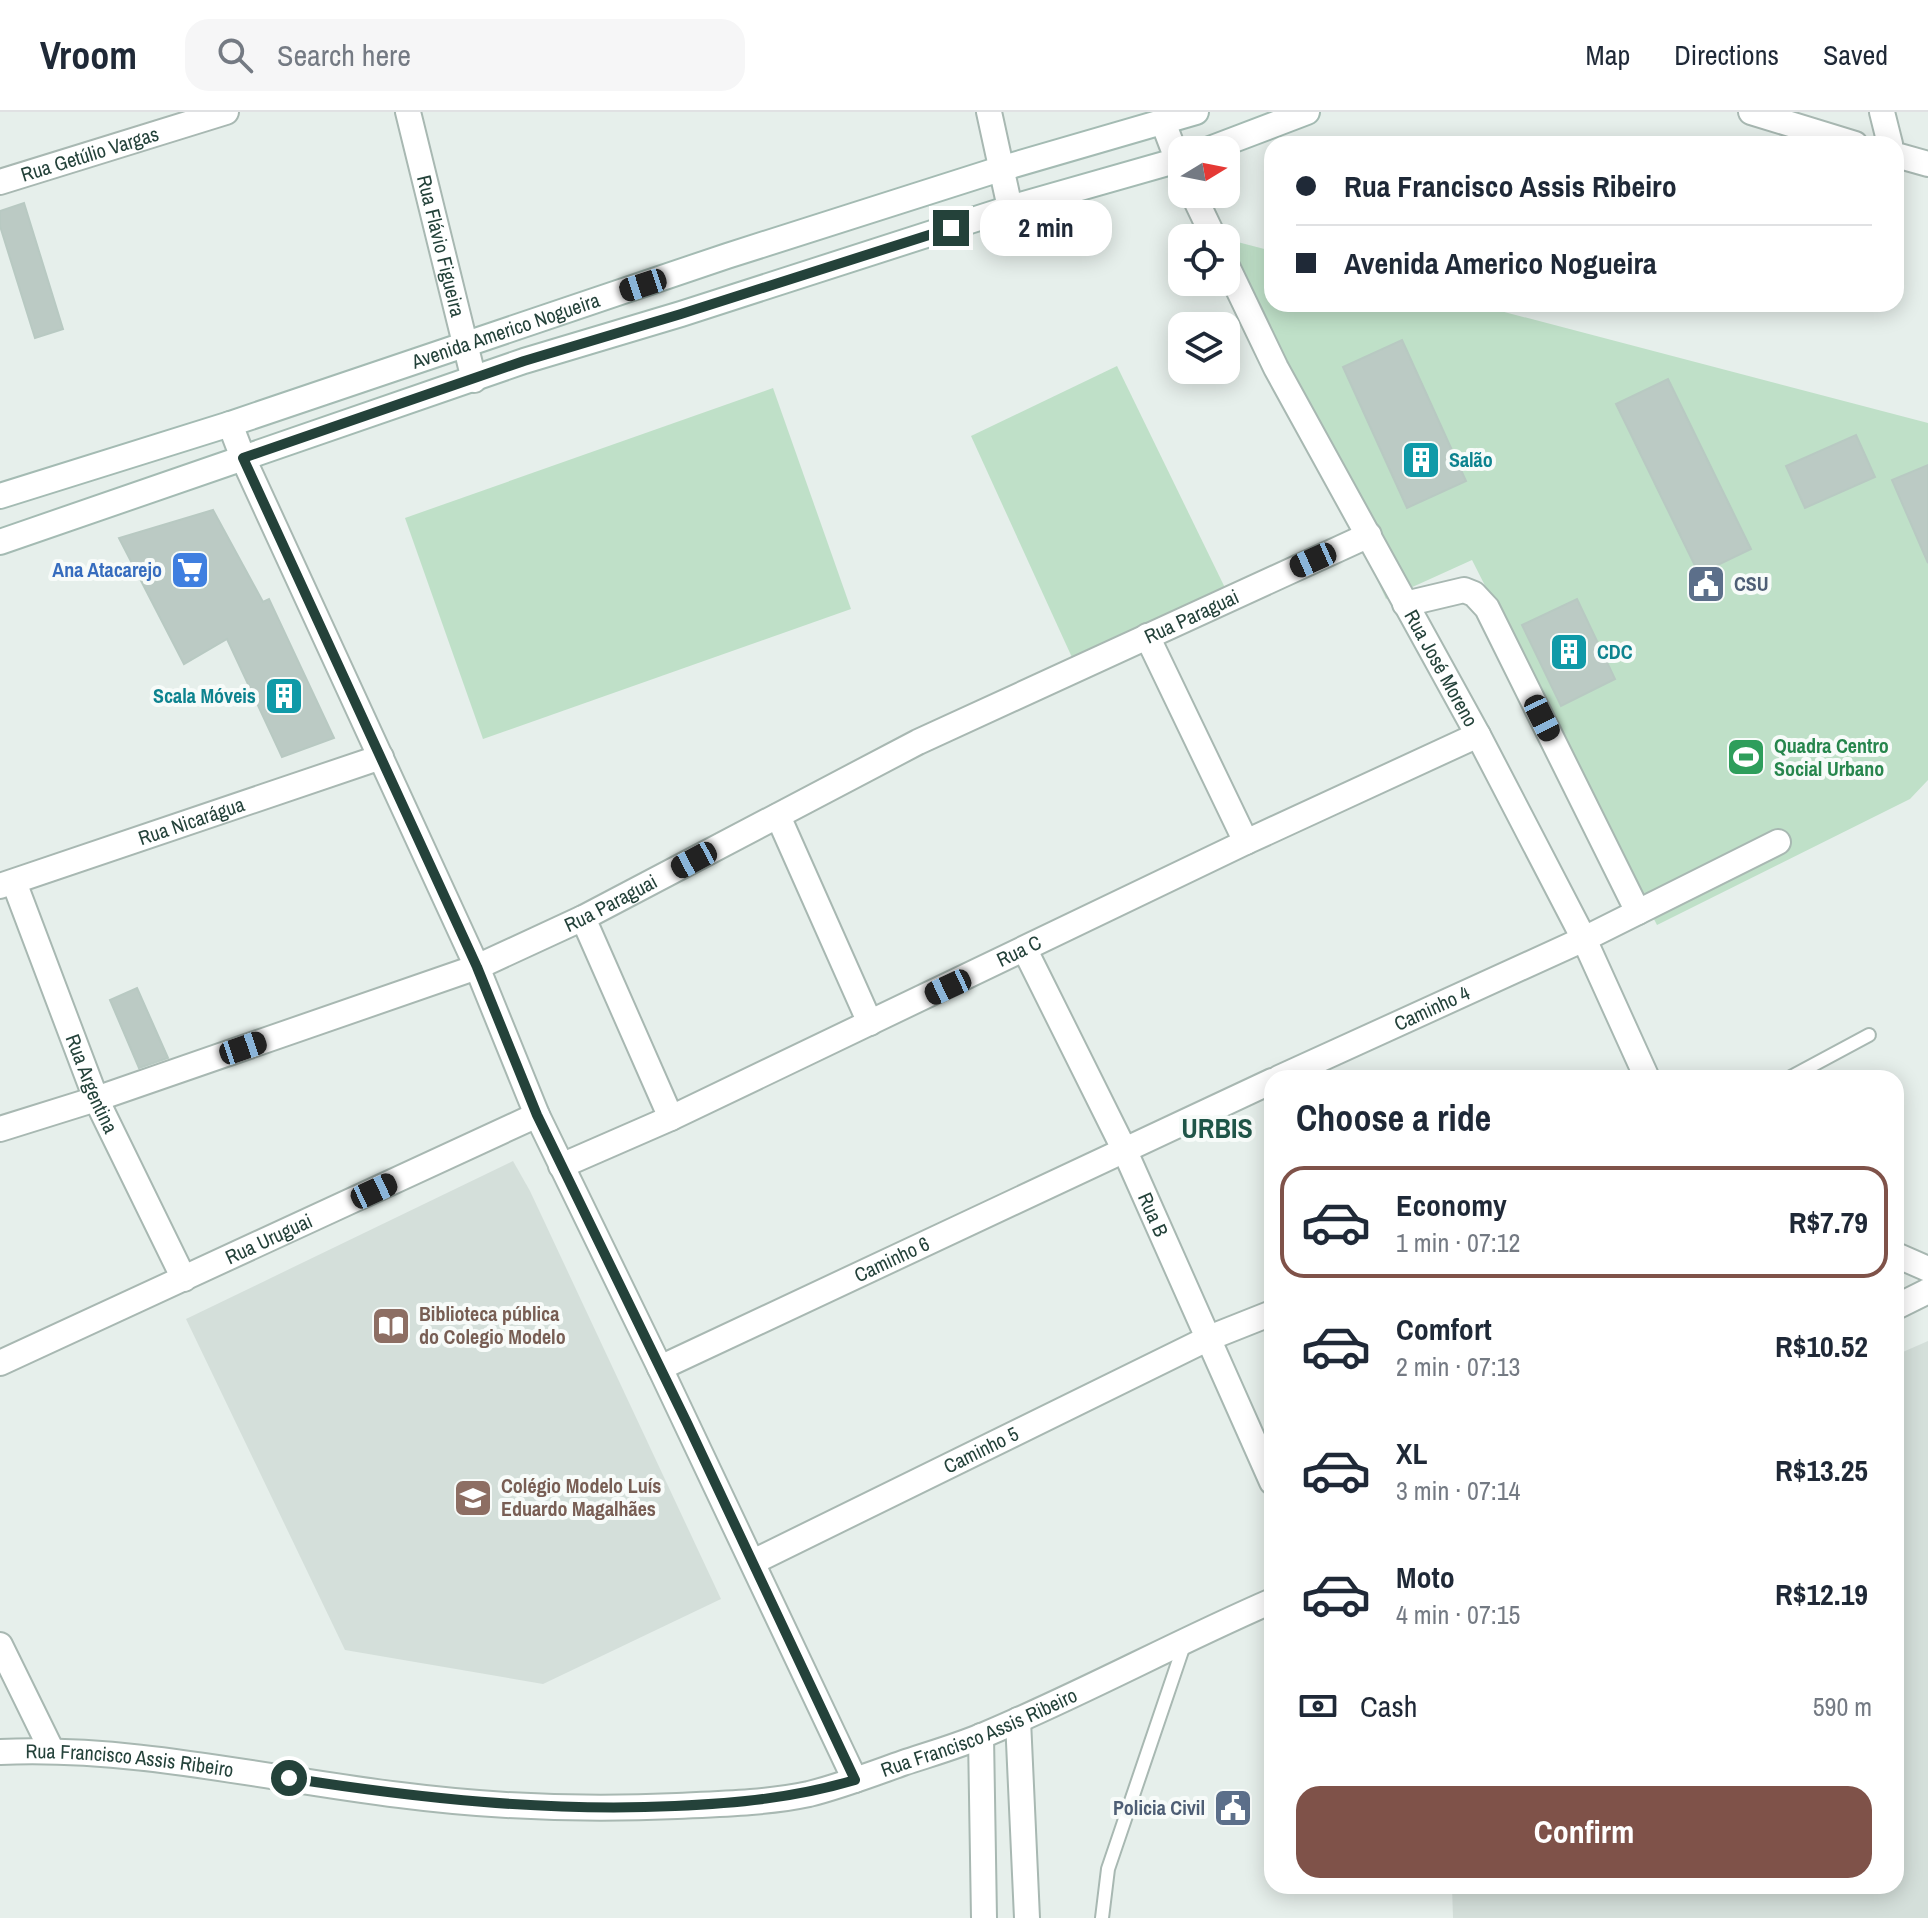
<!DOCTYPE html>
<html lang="en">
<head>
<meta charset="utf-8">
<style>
	:root { --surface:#fff; --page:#f6f6f7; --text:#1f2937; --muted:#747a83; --line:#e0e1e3; --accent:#7f5249 }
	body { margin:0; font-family:"Archivo Narrow",sans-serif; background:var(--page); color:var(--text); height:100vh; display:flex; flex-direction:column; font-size:30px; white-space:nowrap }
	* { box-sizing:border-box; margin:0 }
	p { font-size:26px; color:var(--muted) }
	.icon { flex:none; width:44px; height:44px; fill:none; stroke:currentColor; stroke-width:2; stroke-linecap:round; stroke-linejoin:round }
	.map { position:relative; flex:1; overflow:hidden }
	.panel { position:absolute; left:1264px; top:958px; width:640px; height:824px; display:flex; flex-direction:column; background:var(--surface); border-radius:24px; box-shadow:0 4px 20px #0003 }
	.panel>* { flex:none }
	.banner { position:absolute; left:1264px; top:24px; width:640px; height:176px; border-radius:24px; box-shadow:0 4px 20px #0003; display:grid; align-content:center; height:176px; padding:0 32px; background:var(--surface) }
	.needle { width:52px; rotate:80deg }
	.tools { position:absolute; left:1168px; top:24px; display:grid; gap:16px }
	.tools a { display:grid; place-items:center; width:72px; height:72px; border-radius:16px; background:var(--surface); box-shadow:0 4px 20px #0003; font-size:40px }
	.end { position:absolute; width:36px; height:36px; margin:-18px; border:10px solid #24423a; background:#fff; box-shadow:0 0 0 4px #fff }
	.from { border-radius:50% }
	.bubble { position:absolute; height:56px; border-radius:24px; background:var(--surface); box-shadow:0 4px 20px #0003; font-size:26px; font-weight:700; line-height:56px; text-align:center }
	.car { position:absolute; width:24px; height:48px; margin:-24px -12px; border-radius:10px; box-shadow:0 0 6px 2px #0007; background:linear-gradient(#222 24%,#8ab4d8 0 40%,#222 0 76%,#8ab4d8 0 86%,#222 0) }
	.banner b { display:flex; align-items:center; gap:28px; height:76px; font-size:30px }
	.banner b+b { border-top:2px solid var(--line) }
	.banner i { width:20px; height:20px; background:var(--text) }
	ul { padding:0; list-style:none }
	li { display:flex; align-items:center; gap:24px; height:112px; margin:0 16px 12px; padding:0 16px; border:4px solid transparent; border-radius:24px }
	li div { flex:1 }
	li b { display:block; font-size:30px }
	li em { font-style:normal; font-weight:700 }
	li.on { border-color:var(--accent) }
	li>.icon { width:72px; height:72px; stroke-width:1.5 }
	h2 { padding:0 32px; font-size:36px; line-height:96px }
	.pay { display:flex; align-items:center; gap:20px; height:88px; padding:0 32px; font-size:30px }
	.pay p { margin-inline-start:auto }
	.button { display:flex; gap:16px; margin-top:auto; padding:16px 32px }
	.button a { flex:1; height:92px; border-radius:24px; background:var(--accent); color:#fff; font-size:32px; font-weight:700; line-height:92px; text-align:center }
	header { display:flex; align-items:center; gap:48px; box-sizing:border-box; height:112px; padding:0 40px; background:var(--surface); border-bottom:2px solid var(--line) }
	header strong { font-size:38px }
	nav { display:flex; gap:44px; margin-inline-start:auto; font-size:28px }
	.search { width:560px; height:72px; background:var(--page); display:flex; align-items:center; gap:20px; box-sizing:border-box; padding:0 28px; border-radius:24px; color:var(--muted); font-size:30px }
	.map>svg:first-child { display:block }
	.built { fill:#d4dfda }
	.green { fill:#bfe0c8 }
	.building { fill:#bbcac4; stroke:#b8c9c2; stroke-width:2 }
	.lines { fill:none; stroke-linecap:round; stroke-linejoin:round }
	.lane-casing { stroke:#a8b8b2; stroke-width:16 }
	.street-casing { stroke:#a8b8b2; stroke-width:28 }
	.secondary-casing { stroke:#a4bbb3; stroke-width:28 }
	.lane { stroke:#fff; stroke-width:12 }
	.street { stroke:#fff; stroke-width:24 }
	.secondary { stroke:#fff; stroke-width:24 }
	.route { stroke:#24423a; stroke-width:10 }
	.labels { text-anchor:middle; stroke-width:8; stroke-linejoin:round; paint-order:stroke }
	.street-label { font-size:20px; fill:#24423a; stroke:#f7fbf9 }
	.culture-label { font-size:20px; font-weight:bold; fill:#0d838f; stroke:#f7fbf9; text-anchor:start }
	.shop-label { font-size:20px; font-weight:bold; fill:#366cbe; stroke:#f7fbf9; text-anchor:end }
	.service-label { font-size:20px; font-weight:bold; fill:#4e5e75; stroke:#f7fbf9; text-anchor:start }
	.leisure-label { font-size:20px; font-weight:bold; fill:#27864d; stroke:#f7fbf9; text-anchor:start }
	.education-label { font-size:20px; font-weight:bold; fill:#785e54; stroke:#f7fbf9; text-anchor:start }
	.district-label { font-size:28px; font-weight:bold; fill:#1f5548; stroke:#f7fbf9 }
</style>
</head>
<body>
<header>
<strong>Vroom</strong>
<div class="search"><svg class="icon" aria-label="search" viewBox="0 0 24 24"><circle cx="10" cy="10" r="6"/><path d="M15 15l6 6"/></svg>Search here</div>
<nav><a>Map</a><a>Directions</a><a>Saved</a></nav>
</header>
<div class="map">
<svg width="1928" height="1806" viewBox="0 0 1928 1806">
	<rect width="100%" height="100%" fill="#e6efeb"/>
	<g class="built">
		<polygon points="513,1049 530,1079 721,1487 543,1572 345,1538 186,1207"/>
		<polygon points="1928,1229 1928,1806 1453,1806 1452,1774 1896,1774 1896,1243"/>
	</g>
	<g class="green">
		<polygon points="1226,127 1272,139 1272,192 1474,192 1928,311 1928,668 1910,687 1657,813 1472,448 1386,487 1226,141"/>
		<polygon points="1117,254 1229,484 1075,552 971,324"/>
		<polygon points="773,276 851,497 483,627 405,406"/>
	</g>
	<g class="building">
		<polygon points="24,91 63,217 35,226 0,114 0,99"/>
		<polygon points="1402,228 1466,369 1407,396 1343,255"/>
		<polygon points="1668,267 1751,437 1699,462 1616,292"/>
		<polygon points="1856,323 1875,365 1805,396 1786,354"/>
		<polygon points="1928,353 1928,451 1892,368"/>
		<polygon points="213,398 263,490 269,487 334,626 282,645 227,527 184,552 119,426"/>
		<polygon points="1577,487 1615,567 1561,594 1522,513"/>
		<polygon points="137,876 168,946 139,956 110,888"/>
	</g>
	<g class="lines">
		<g class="lane-casing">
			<g id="lane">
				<polyline points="1789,966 1869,923"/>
				<polyline points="1102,1806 1108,1757 1185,1530"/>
			</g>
		</g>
		<g class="street-casing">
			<g id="street">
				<path id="s1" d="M408,0L474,268"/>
				<polyline points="989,0 1010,96"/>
				<polyline points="1751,0 1855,32"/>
				<polyline points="1882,0 1890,32"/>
				<polyline points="1163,10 1182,60"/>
				<polyline points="1896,43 1928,52"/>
				<path id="s2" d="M0,70L226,0"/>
				<polyline points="1193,82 1214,126"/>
				<path id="s3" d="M1226,152L1276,256L1478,623L1584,827L1647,966"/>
				<polyline points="230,312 243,346 477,855 537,1003 660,1256 855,1668"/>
				<polyline points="1405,492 1464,478 1474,482 1487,496 1638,800"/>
				<polyline points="1147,524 1246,730"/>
				<polyline points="778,704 870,911"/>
				<path id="s4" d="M14,770L96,987L184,1167"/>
				<path id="s5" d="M0,774L381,645"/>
				<polyline points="583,806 671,1006"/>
				<path id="s6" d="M1025,838L1124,1037L1272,1370"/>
				<path id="s7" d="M1279,966L1584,827L1778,730"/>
				<path id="s8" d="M0,1017L96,987L477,855L583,806L918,630L1369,423"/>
				<path id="s9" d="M561,1054L671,1006L1246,730L1478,623"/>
				<polyline points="1896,1143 1928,1157"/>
				<polyline points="1896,1195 1928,1179"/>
				<path id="s10" d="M0,1251L537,1003"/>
				<path id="s11" d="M660,1256L1272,969"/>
				<path id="s12" d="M753,1450L1209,1226L1272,1201"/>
				<polyline points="0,1533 51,1637"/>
				<polyline points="1018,1608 1027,1806"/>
				<polyline points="981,1624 984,1806"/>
				<path id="s13" d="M0,1640C135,1634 267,1667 400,1683C492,1695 585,1698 677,1694C721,1692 766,1691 809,1682C841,1674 872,1662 903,1651C930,1642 958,1634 984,1623C1082,1582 1175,1531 1272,1489"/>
			</g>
		</g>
		<g class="secondary-casing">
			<g id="secondary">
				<polyline points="1207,38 1307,0"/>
				<path id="s14" d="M0,384L230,312L727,144L1000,57L1196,0"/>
				<polyline points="0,430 524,249 681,202 1010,96 1182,47"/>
			</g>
		</g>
		<use href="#lane" class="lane"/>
		<use href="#street" class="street"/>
		<use href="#secondary" class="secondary"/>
	</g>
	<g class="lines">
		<path class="route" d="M289,1666C417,1686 545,1700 675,1694C738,1691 794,1686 855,1668L687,1311L537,1003L477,855L243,346L524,249L681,202L951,116"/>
	</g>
	<defs>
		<g id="building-square" transform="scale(2)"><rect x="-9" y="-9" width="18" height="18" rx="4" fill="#0f9aa8" stroke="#f7fbf9"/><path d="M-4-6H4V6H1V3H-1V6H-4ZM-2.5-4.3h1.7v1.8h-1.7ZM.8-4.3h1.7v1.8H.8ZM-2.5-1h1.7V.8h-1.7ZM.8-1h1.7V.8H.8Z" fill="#fff"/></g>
		<g id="supermarket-square" transform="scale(2)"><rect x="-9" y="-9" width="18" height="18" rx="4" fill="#3f7fe0" stroke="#f7fbf9"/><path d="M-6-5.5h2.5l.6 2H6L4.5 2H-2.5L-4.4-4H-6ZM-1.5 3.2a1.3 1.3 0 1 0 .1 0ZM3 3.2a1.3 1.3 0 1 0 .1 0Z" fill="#fff"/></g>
		<g id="civic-square" transform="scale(2)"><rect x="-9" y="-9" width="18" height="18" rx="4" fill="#5c6f8a" stroke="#f7fbf9"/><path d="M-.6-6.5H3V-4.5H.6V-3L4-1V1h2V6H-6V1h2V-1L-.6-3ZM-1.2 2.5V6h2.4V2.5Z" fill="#fff"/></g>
		<g id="stadium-square" transform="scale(2)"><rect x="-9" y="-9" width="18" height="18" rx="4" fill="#2e9e5b" stroke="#f7fbf9"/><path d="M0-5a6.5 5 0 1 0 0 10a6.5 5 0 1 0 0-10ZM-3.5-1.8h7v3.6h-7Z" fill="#fff"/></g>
		<g id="library-square" transform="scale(2)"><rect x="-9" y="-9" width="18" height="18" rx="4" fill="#8d6e63" stroke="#f7fbf9"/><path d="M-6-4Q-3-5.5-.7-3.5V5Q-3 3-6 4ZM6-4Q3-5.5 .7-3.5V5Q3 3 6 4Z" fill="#fff"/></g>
		<g id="school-square" transform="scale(2)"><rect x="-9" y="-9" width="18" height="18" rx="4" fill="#8d6e63" stroke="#f7fbf9"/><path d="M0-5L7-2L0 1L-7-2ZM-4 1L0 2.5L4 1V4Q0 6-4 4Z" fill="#fff"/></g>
	</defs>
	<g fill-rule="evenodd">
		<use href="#building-square" x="1421" y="348"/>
		<use href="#supermarket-square" x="190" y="458"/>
		<use href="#civic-square" x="1706" y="472"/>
		<use href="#building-square" x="1569" y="540"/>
		<use href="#building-square" x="284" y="584"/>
		<use href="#stadium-square" x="1746" y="645"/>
		<use href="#library-square" x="391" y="1214"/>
		<use href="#school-square" x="473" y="1386"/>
		<use href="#civic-square" x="1233" y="1696"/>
	</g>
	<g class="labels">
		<g class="street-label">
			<text dy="7" stroke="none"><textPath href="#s2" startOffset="94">Rua Getúlio Vargas</textPath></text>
			<text dy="7" stroke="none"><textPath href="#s1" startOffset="138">Rua Flávio Figueira</textPath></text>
			<text dy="7" stroke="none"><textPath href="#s14" startOffset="532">Avenida Americo Nogueira</textPath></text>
			<text dy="7" stroke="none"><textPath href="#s8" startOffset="1300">Rua Paraguai</textPath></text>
			<text dy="7" stroke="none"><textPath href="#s3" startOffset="458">Rua José Moreno</textPath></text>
			<text dy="7" stroke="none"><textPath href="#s5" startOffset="202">Rua Nicarágua</textPath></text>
			<text dy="7" stroke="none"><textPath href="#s8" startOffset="652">Rua Paraguai</textPath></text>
			<text dy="7" stroke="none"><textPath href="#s9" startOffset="506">Rua C</textPath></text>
			<text dy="7" stroke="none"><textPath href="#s7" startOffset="168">Caminho 4</textPath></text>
			<text dy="7" stroke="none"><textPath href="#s4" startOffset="216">Rua Argentina</textPath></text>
			<text dy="7" stroke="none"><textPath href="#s6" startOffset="294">Rua B</textPath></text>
			<text dy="7" stroke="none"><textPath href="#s10" startOffset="296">Rua Uruguai</textPath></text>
			<text dy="7" stroke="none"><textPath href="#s11" startOffset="256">Caminho 6</textPath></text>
			<text dy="7" stroke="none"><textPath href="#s12" startOffset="254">Caminho 5</textPath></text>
			<text dy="7" stroke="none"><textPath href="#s13" startOffset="994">Rua Francisco Assis Ribeiro</textPath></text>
			<text dy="7" stroke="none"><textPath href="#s13" startOffset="130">Rua Francisco Assis Ribeiro</textPath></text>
		</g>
		<g class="culture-label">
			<text x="1449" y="355">Salão</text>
			<text x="1597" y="547">CDC</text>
			<text x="256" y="591" text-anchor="end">Scala Móveis</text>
		</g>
		<g class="shop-label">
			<text x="162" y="465">Ana Atacarejo</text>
		</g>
		<g class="service-label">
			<text x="1734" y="479">CSU</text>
			<text x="1205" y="1703" text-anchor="end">Policia Civil</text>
		</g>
		<g class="leisure-label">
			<text x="1774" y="641">Quadra Centro<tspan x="1774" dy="23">Social Urbano</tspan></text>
		</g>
		<g class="education-label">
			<text x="419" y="1209">Biblioteca pública<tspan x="419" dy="23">do Colegio Modelo</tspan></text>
			<text x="501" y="1381">Colégio Modelo Luís<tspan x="501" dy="23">Eduardo Magalhães</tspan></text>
		</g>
		<g class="district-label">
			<text x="1217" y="1026">URBIS</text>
		</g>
	</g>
</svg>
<div class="tools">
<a><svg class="needle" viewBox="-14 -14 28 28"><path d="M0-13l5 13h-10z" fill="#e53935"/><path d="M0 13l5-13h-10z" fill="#747a83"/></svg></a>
<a><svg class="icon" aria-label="locate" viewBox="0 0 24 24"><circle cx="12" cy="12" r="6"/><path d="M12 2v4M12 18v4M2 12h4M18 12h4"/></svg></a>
<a><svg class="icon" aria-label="layers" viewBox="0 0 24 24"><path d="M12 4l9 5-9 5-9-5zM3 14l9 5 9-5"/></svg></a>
</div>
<i class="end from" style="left:289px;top:1666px"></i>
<i class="end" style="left:951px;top:116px"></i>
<div class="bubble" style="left:980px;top:88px;width:132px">2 min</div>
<i class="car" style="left:643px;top:173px;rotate:252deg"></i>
<i class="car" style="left:1313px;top:448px;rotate:246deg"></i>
<i class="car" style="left:1542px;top:606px;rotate:154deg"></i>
<i class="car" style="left:694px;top:748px;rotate:242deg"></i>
<i class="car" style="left:948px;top:875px;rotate:245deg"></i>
<i class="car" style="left:243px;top:936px;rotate:71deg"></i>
<i class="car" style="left:374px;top:1079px;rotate:65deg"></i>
<div class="banner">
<b><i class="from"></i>Rua Francisco Assis Ribeiro</b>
<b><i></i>Avenida Americo Nogueira</b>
</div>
<section class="panel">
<h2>Choose a ride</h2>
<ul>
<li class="on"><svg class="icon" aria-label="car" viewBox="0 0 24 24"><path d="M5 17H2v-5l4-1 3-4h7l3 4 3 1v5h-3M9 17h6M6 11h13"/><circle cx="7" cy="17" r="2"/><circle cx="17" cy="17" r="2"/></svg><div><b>Economy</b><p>1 min · 07:12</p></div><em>R$7.79</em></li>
<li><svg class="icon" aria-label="car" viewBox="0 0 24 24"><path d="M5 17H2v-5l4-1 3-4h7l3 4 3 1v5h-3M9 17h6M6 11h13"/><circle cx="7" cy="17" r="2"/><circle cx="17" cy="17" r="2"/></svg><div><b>Comfort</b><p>2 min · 07:13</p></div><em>R$10.52</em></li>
<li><svg class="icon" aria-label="car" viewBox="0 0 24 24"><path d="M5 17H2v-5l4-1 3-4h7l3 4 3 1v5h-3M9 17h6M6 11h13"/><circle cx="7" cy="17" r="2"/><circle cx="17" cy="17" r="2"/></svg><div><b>XL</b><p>3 min · 07:14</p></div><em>R$13.25</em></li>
<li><svg class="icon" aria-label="car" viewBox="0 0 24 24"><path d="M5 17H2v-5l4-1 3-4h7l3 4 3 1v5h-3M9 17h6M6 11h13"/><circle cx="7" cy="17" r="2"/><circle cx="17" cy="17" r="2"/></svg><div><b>Moto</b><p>4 min · 07:15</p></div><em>R$12.19</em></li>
</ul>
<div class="pay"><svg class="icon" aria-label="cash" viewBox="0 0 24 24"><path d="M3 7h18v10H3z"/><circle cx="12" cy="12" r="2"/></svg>Cash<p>590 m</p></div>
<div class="button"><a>Confirm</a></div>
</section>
</div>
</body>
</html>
